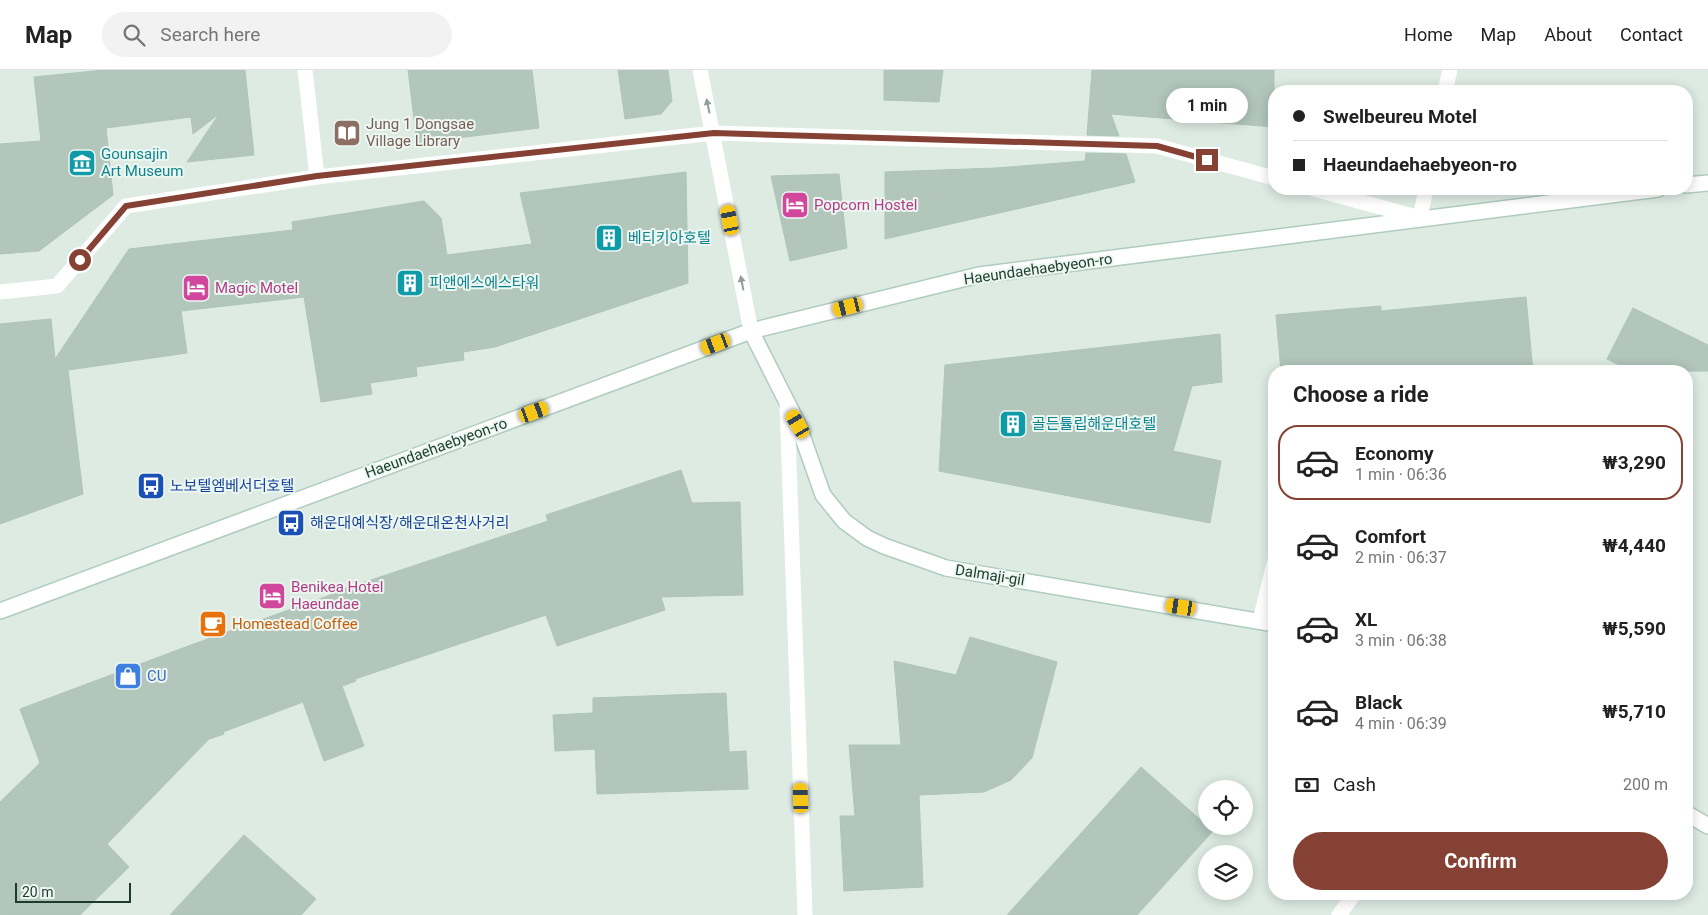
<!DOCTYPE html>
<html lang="en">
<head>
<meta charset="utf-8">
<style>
	:root { --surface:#fff; --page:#f2f2f2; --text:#222; --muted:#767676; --line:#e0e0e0; --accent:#854133 }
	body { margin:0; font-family:Roboto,"Noto Sans KR",sans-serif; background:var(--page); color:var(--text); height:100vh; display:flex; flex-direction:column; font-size:19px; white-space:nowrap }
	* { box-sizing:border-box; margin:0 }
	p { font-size:16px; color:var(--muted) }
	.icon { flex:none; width:28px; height:28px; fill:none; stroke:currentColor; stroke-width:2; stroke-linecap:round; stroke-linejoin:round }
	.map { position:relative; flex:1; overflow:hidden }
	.details { position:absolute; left:1268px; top:295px; width:425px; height:535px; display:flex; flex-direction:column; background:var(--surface); border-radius:20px; box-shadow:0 2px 12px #0003 }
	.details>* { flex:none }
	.banner { position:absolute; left:1268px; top:15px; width:425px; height:110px; border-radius:20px; box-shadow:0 2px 12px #0003; display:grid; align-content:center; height:110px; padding:0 25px; background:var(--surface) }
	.controls { position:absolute; left:1198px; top:710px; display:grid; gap:10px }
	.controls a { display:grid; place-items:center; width:55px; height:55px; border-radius:50%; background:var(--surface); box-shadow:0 2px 12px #0003; font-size:25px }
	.scale { position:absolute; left:15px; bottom:12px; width:116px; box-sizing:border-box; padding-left:5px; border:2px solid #1d3c31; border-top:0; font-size:14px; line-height:18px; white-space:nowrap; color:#1d3c31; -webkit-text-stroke:4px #edf7f1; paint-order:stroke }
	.end { position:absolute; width:22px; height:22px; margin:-11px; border:6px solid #854133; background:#fff; box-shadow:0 0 0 2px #fff }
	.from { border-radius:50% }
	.bubble { position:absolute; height:35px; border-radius:18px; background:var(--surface); box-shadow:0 2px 12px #0003; font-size:16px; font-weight:700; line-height:35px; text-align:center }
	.car { position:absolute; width:15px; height:30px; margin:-15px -8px; border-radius:6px; box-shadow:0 0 4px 1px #0007; background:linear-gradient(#f5c518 24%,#345 0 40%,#f5c518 0 76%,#345 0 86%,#f5c518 0) }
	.banner b { display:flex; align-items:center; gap:18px; height:48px; font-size:19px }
	.banner b+b { border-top:1px solid var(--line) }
	.banner i { width:12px; height:12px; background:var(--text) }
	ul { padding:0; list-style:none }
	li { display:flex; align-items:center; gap:15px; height:75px; margin:0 10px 8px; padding:0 15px; border:2px solid transparent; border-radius:20px }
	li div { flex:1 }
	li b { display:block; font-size:19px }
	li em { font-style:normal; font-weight:700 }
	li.current { border-color:var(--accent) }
	li>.icon { width:45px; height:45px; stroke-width:1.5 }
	h2 { padding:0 25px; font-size:22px; line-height:60px }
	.pay { display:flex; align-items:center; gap:12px; height:55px; padding:0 25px; font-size:19px }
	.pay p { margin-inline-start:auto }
	.button { display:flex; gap:10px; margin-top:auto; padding:10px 25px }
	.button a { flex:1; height:58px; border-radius:30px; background:var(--accent); color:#fff; font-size:20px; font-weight:700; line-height:58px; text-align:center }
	header { display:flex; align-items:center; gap:30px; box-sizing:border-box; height:70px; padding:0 25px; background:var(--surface); border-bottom:1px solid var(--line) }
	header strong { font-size:24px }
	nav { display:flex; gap:28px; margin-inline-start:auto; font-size:18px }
	.search { width:350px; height:45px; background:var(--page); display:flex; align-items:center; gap:12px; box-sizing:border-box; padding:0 18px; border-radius:28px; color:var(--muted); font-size:19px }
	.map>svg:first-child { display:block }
	.building { fill:#b2c6bc; stroke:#afc5ba }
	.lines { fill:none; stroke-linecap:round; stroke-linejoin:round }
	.secondary-casing { stroke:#afccbf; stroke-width:18 }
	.lane { stroke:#fff; stroke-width:15 }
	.street { stroke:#fff; stroke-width:15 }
	.secondary { stroke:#fff; stroke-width:15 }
	.oneway { fill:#8e9e98 }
	.route { stroke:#854133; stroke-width:6 }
	.labels { text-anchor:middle; stroke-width:4; stroke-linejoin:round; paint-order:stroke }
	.education-label { font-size:15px; fill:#785e54; stroke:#edf7f1; text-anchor:start }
	.culture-label { font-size:15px; fill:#0d838f; stroke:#edf7f1; text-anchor:start }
	.hotel-label { font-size:15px; fill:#b23c85; stroke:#edf7f1; text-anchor:start }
	.street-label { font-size:15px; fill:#1d3c31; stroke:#edf7f1 }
	.transit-label { font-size:15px; fill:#164399; stroke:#edf7f1; text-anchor:start }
	.food-label { font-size:15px; fill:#c56008; stroke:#edf7f1; text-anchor:start }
	.shop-label { font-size:15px; fill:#366cbe; stroke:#edf7f1; text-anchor:start }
</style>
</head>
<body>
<header>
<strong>Map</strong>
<div class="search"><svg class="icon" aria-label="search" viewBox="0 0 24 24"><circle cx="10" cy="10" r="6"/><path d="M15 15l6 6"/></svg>Search here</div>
<nav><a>Home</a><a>Map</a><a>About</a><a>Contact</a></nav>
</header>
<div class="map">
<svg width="1708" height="845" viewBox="0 0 1708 845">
	<rect width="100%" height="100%" fill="#ddebe3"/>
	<g class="building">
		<polygon points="104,0 245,0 254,85 187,92 219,44 193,64 191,47 106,58 113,125 39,181 0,184 0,74 41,71 34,7"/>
		<polygon points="408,0 532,0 539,58 417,73"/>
		<polygon points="618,0 668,0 672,31 661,44 625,49"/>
		<polygon points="884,0 943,0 939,32 884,30"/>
		<polygon points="1092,0 1274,0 1274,57 1111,44 1119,66 1087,65"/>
		<polygon points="1086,83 1126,84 1135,112 885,169 885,102 996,98 1085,91"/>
		<polygon points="686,102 688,213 495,277 463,282 464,290 416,297 417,306 370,313 372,324 321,332 304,227 181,241 187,283 68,300 83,424 0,454 0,254 51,249 55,289 129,179 293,160 292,152 424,131 441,148 447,185 532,174 520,123"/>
		<polygon points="839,104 847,178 790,191 771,106"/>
		<polygon points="1526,227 1533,301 1281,301 1276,245 1381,236 1381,241"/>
		<polygon points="1633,238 1708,275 1708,301 1631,301 1607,289"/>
		<polygon points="1220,264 1222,312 1192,316 1173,381 1221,391 1210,453 939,401 945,295"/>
		<polygon points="681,400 692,433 740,432 743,525 661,527 665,540 557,576 546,545 355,609 356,611 342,616 364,676 324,691 303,632 223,662 224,664 209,669 107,774 129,797 80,845 0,845 0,732 40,693 20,639 191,575 336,523 335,522 548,451 546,445"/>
		<polygon points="970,567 1057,592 1032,688 1011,710 984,722 919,725 923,817 844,821 840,746 855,746 849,675 901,675 894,591 956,605"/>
		<polygon points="726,623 729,682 746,681 748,719 597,724 595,679 555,681 553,645 593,643 593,628"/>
		<polygon points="1141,697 1213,761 1137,845 1007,845"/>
		<polygon points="244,765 316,829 301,845 170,845"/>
	</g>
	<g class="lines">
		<g class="secondary-casing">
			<g id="secondary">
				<polyline points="1686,115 1708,113"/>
				<polyline points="751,261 798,354 823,425 844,451 867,468 884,476 946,498 1274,554"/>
				<polyline points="0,541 751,261 979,205 1658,119"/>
				<polyline points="1686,743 1708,756"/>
			</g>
		</g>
		<polyline class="lane" points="1260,550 1274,494"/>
		<g class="street">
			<polyline points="305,0 317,107"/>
			<polyline points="700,0 751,261"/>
			<polyline points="1445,21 1450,0"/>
			<polyline points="1314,119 1420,148 1426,119"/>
			<polyline points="0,222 57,216 126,136 317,107 714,63 1157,76 1274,108"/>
			<polyline points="787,336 805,845"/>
			<polyline points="1339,845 1354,824"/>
		</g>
		<use href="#secondary" class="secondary"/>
	</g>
	<defs><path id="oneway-solid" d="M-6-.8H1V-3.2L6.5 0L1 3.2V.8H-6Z" transform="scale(1.25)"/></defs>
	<g class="oneway">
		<use href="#oneway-solid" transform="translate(708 36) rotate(-102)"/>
		<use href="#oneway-solid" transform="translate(742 213) rotate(-101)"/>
	</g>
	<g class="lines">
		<polyline class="route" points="80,190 126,136 317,106 714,63 1157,76 1207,90"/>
	</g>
	<defs>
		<g id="library-square" transform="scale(1.4375)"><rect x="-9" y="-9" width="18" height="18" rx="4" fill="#8d6e63" stroke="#edf7f1"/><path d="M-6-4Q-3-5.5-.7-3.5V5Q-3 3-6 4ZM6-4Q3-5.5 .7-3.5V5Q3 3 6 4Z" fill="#fff"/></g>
		<g id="museum-square" transform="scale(1.4375)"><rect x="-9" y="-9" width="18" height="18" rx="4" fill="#0f9aa8" stroke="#edf7f1"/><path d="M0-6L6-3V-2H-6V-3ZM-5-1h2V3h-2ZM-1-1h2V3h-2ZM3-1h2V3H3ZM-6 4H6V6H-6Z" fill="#fff"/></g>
		<g id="hotel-square" transform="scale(1.4375)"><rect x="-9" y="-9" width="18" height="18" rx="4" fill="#d1479c" stroke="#edf7f1"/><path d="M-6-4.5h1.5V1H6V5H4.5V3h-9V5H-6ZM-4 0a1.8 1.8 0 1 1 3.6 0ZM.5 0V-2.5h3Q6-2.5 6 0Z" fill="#fff"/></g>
		<g id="building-square" transform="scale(1.4375)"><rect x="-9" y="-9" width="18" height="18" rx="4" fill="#0f9aa8" stroke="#edf7f1"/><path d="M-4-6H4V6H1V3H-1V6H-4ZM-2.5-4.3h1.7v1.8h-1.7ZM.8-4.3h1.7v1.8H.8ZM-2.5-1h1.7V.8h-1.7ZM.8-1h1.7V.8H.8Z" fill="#fff"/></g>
		<g id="bus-square" transform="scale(1.4375)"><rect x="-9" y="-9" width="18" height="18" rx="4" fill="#1a4fb4" stroke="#edf7f1"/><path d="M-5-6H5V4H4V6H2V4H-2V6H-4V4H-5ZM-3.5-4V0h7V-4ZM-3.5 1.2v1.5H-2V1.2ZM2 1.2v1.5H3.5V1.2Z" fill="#fff"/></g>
		<g id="cafe-square" transform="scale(1.4375)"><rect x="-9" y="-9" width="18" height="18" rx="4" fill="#e8710a" stroke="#edf7f1"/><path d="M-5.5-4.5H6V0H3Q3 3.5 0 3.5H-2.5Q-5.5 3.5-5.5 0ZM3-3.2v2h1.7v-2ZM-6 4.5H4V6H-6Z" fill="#fff"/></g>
		<g id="shop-square" transform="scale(1.4375)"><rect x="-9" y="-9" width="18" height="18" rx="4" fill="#3f7fe0" stroke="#edf7f1"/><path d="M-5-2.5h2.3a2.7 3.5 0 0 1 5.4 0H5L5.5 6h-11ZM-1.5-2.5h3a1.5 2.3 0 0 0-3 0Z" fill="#fff"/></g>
	</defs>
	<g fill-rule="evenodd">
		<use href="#library-square" x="347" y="63"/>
		<use href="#museum-square" x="82" y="93"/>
		<use href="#hotel-square" x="795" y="135"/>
		<use href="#building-square" x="609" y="168"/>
		<use href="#building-square" x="410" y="213"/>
		<use href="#hotel-square" x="196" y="218"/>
		<use href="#building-square" x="1013" y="354"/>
		<use href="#bus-square" x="151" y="416"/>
		<use href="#bus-square" x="291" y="453"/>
		<use href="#hotel-square" x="272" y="526"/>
		<use href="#cafe-square" x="213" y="554"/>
		<use href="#shop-square" x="128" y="606"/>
	</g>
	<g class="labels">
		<g class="education-label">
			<text x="366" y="59">Jung 1 Dongsae<tspan x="366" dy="17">Village Library</tspan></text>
		</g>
		<g class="culture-label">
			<text x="101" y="89">Gounsajin<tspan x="101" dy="17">Art Museum</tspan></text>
			<text x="628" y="173">베티키아호텔</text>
			<text x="429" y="218">피앤에스에스타워</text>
			<text x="1032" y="359">골든튤립해운대호텔</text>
		</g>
		<g class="hotel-label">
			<text x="814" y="140">Popcorn Hostel</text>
			<text x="215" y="223">Magic Motel</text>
			<text x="291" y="522">Benikea Hotel<tspan x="291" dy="17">Haeundae</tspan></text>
		</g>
		<g class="street-label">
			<text transform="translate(1038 199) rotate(-8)" y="5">Haeundaehaebyeon-ro</text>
			<text transform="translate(436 378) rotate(-20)" y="5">Haeundaehaebyeon-ro</text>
			<text transform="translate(990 505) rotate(9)" y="5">Dalmaji-gil</text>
		</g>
		<g class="transit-label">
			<text x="170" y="421">노보텔엠베서더호텔</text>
			<text x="310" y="458">해운대예식장/해운대온천사거리</text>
		</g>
		<g class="food-label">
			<text x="232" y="559">Homestead Coffee</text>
		</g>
		<g class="shop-label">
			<text x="147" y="611">CU</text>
		</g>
	</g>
</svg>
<div class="controls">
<a><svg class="icon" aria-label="locate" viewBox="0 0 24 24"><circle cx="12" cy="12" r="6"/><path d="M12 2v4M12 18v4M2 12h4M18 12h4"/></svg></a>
<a><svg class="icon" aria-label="layers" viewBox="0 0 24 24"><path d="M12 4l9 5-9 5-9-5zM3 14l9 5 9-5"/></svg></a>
</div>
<div class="scale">20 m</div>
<i class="end from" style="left:80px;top:190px"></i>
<i class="end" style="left:1207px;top:90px"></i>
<div class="bubble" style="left:1166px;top:18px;width:82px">1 min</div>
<i class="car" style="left:730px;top:150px;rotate:349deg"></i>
<i class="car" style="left:848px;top:237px;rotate:256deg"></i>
<i class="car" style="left:716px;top:274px;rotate:249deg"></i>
<i class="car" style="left:534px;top:342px;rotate:70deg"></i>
<i class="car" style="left:798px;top:354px;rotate:329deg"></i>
<i class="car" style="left:1181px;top:537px;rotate:279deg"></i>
<i class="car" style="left:801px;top:728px;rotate:358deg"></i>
<div class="banner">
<b><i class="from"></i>Swelbeureu Motel</b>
<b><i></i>Haeundaehaebyeon-ro</b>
</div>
<section class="details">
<h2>Choose a ride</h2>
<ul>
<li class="current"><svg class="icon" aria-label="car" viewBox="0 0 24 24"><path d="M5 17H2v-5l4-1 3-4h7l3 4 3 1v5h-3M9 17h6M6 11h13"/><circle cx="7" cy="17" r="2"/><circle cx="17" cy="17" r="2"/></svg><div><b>Economy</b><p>1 min · 06:36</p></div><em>₩3,290</em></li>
<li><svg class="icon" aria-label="car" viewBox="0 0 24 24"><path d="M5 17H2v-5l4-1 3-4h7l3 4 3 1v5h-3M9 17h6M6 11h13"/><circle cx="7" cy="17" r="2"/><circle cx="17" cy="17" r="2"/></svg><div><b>Comfort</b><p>2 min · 06:37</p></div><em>₩4,440</em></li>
<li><svg class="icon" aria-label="car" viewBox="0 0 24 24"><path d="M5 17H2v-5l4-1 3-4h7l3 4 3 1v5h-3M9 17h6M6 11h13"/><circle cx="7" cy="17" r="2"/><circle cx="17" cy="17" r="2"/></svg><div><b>XL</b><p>3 min · 06:38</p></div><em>₩5,590</em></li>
<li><svg class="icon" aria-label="car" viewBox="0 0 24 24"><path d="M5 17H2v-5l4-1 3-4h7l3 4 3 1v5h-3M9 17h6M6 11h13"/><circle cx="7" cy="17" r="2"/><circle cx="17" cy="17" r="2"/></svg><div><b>Black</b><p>4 min · 06:39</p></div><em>₩5,710</em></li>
</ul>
<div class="pay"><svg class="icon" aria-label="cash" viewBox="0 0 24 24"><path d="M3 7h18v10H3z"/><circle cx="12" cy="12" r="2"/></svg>Cash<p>200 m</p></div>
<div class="button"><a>Confirm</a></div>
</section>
</div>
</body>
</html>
